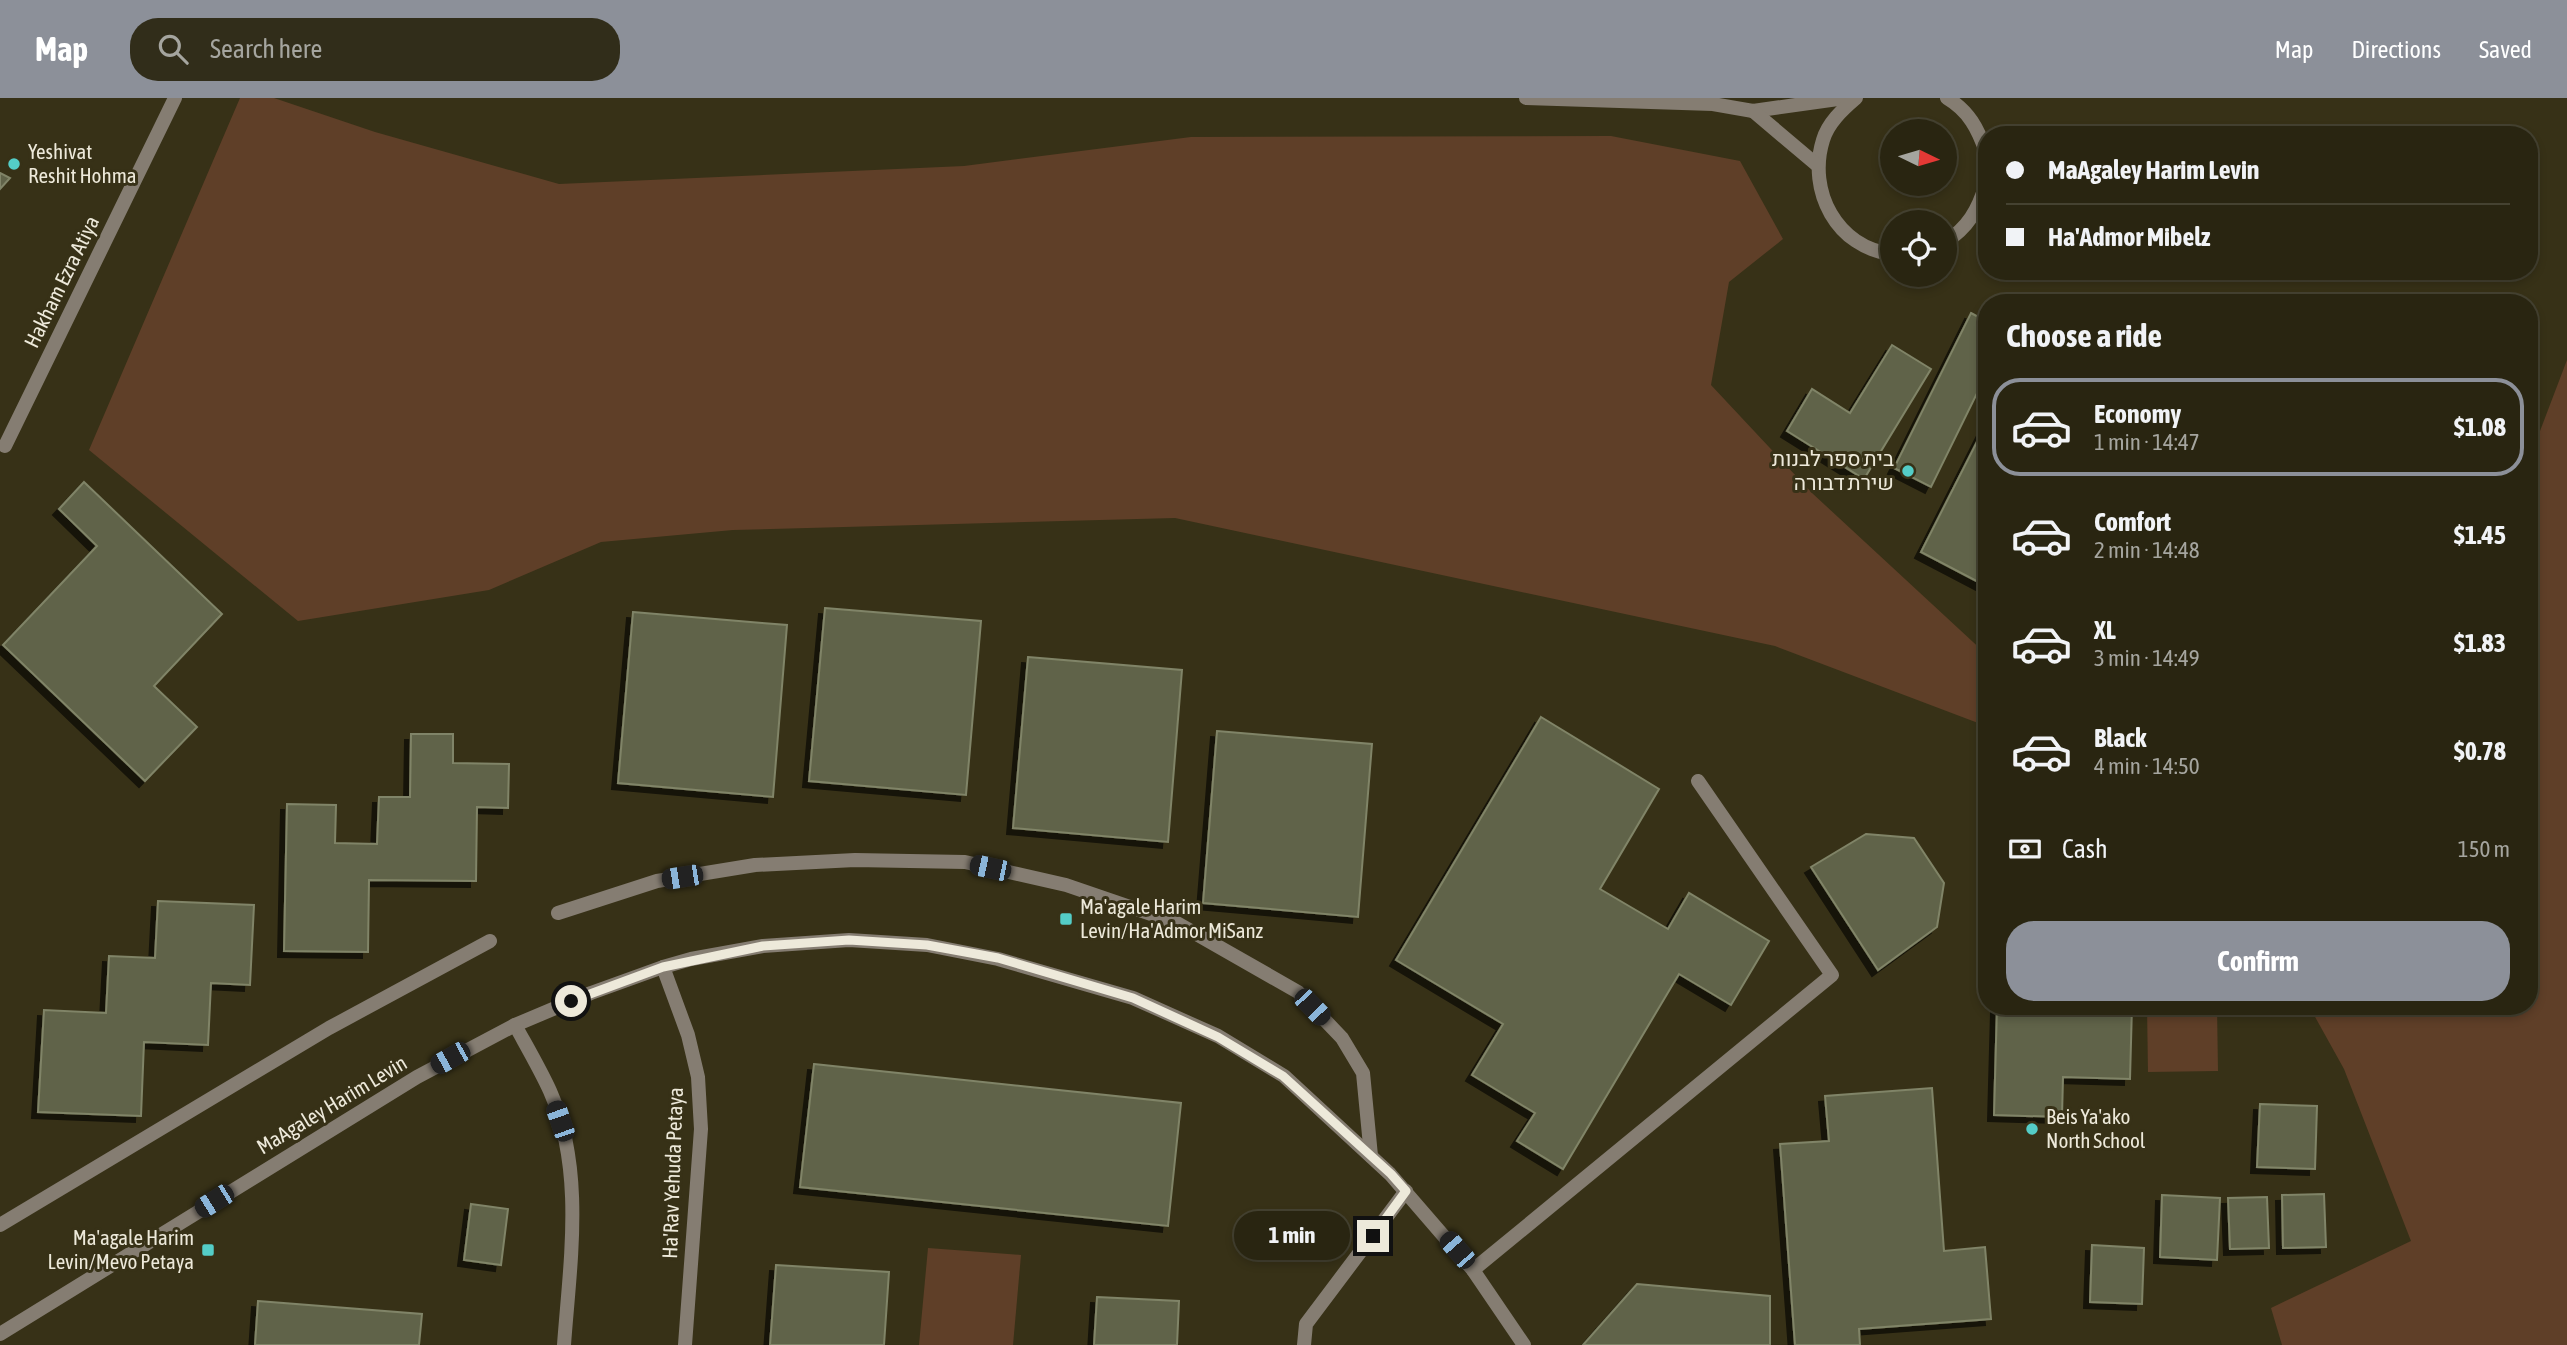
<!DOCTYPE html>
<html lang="en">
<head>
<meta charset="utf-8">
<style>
	:root { --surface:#292511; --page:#312d1a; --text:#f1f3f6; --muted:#a5a59f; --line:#454231; --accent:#8c9099 }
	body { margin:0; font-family:"Asap Condensed",Heebo,sans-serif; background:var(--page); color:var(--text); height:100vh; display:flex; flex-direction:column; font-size:26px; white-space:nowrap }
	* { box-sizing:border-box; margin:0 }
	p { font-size:23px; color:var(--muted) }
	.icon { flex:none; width:38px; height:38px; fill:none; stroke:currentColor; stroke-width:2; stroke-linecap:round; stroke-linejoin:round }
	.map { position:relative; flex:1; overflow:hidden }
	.sheet { position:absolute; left:1978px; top:196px; width:560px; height:721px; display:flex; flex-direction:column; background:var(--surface); border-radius:28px; box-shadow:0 4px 10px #0003,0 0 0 2px var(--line) }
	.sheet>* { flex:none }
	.banner { position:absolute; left:1978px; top:28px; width:560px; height:154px; border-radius:28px; box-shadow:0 4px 10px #0003,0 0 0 2px var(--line); display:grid; align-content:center; height:154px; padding:0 28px; background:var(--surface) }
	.needle { width:46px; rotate:95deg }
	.buttons { position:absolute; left:1880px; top:21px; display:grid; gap:14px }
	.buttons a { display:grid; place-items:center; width:77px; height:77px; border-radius:50%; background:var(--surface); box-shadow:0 4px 10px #0003,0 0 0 2px var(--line); font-size:35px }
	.end { position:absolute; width:32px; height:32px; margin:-16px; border:9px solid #ede9da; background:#111; box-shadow:0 0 0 4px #111 }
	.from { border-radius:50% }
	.bubble { position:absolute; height:49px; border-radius:24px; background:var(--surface); box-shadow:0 4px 10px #0003,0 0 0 2px var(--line); font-size:23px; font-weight:700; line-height:49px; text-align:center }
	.car { position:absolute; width:21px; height:42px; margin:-21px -10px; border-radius:9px; box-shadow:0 0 5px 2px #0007; background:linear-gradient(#222 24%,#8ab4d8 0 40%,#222 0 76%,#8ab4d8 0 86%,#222 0) }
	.banner b { display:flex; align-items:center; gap:24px; height:66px; font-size:26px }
	.banner b+b { border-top:2px solid var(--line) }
	.banner i { width:18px; height:18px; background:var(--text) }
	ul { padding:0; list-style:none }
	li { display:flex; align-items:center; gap:21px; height:98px; margin:0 14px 10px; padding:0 14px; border:4px solid transparent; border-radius:28px }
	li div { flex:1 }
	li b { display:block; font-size:26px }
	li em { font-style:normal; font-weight:700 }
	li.on { border-color:var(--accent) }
	li>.icon { width:63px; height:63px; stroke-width:1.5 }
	h2 { padding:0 28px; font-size:32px; line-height:84px }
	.pay { display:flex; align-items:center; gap:18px; height:77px; padding:0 28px; font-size:26px }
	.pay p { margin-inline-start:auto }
	.cta { display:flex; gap:14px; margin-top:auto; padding:14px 28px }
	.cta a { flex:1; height:80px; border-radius:28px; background:var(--accent); color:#fff; font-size:28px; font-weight:700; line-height:80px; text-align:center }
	header { display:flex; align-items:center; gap:42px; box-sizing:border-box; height:98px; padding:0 35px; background:var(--accent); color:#fff }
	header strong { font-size:33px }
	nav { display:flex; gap:38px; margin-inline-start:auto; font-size:24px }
	.search { width:490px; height:63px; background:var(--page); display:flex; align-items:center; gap:18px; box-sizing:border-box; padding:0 24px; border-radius:28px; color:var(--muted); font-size:26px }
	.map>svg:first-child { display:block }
	.green { fill:#5f3f28 }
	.building { fill:#616449; stroke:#808467; stroke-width:2; filter:url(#shadow) }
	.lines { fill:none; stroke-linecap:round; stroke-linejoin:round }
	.lane { stroke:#857d72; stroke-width:14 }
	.street { stroke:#857d72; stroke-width:14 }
	.route { stroke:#ede9da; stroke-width:9 }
	.poi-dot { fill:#54cdc7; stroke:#373117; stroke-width:2.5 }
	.labels { text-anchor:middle; stroke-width:6; stroke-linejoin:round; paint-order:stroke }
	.poi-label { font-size:21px; fill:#ede9da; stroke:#373117; text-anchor:start }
	.street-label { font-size:21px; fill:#ede9da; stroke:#373117 }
</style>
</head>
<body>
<header>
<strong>Map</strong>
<div class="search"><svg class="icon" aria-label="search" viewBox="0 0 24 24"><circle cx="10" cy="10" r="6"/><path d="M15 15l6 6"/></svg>Search here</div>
<nav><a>Map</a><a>Directions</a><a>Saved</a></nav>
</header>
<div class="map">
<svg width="2567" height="1247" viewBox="0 0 2567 1247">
	<defs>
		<filter id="shadow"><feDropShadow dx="-6" dy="6" stdDeviation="0" flood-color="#0009"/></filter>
	</defs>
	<rect width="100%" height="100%" fill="#373117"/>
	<g class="green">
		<polygon points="240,0 274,0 375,34 559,86 964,68 1191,39 1611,38 1740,63 1783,141 1729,184 1711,287 1812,395 1986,556 1986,628 1775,548 1175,420 733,432 601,444 489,492 298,523 89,352"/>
		<polygon points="2567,262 2567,1247 2282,1247 2271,1210 2411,1143 2344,971 2309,908 2529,908 2529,362"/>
		<polygon points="2147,908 2217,908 2218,973 2148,974"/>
		<polygon points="928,1150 1021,1157 1013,1247 919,1247"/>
	</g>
	<g class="building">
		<polygon points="0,75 10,80 0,91"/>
		<polygon points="1971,215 1986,223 1986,277 1931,389 1894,370"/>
		<polygon points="1892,247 1931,271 1864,381 1787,333 1812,291 1850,315"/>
		<polygon points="1986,326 1986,488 1921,454"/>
		<polygon points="84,384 222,516 154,588 197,629 145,683 3,547 97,448 59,411"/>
		<polygon points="825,510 981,523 966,697 809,683"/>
		<polygon points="633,514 787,527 773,699 618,685"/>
		<polygon points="1028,559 1182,572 1168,744 1013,730"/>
		<polygon points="1541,619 1659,691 1600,791 1668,831 1689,795 1769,843 1731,907 1679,876 1563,1071 1517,1043 1535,1015 1472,977 1503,926 1396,862"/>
		<polygon points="1217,633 1372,646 1358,819 1203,805"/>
		<polygon points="411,636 453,636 453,665 509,666 508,710 477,709 476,783 369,782 368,854 284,853 287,706 336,707 335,745 377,746 379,699 410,699"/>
		<polygon points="1866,736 1914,740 1944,785 1937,829 1878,872 1811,769"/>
		<polygon points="158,803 254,807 250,887 211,885 208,947 144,944 141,1018 38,1014 44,912 106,915 109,858 155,860"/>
		<polygon points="1997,908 2132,908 2130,981 2063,979 2062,1019 1994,1017"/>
		<polygon points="814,966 1181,1005 1168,1128 800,1089"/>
		<polygon points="1932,990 1944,1153 1985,1149 1991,1221 1859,1231 1860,1247 1795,1247 1780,1046 1829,1043 1825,998"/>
		<polygon points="2260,1006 2317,1008 2315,1071 2257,1069"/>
		<polygon points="2324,1096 2326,1149 2283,1150 2282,1097"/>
		<polygon points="2162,1097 2220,1100 2217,1162 2160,1159"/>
		<polygon points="2267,1099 2269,1150 2230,1151 2228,1100"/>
		<polygon points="471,1106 508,1111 501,1167 464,1162"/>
		<polygon points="2092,1147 2144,1150 2142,1206 2090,1204"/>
		<polygon points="776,1167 889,1174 884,1247 770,1247"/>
		<polygon points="1637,1186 1770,1198 1770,1247 1583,1247"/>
		<polygon points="1097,1199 1179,1203 1177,1247 1094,1247"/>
		<polygon points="258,1203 422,1216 419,1247 255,1247"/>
	</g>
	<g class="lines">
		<g class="lane">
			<polyline points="558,815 657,783 755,767 855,762 965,764 1066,787 1177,825 1298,894 1342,940 1363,975 1371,1058"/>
			<polyline points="0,1127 329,930 490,843"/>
			<polyline points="1473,1172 1832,877 1698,683"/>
		</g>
		<g class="street">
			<polyline points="1526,0 1713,6 1753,13 1845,0"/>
			<path d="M1856,0C1842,12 1828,25 1823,42C1807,93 1837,150 1892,156"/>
			<path d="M1947,0C1969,13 1978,31 1986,54"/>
			<polyline points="1753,13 1817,67"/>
			<path d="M1944,145C1968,130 1978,112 1986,86"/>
			<polyline points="5,348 175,0"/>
			<polyline points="663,869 688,937 698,979 701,1031 685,1247"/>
			<path d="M515,927C527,949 540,971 550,993C585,1072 570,1164 564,1247"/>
			<polyline points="0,1236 417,979 515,927 591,895 663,869 691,861 763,848 849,842 927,847 998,861 1133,900 1218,938 1284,978 1390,1076 1473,1172 1524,1247"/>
			<polyline points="1304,1247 1306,1226 1406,1093"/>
		</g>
	</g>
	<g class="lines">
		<polyline class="route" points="571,903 663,869 763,848 849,842 927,847 998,860 1133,900 1218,939 1283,978 1391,1076 1406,1093 1373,1138"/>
	</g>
	<g class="poi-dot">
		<circle cx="14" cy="66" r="7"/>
		<circle cx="1908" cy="373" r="7"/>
		<rect x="1059" y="814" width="14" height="14" rx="3.5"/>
		<circle cx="2032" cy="1031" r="7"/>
		<rect x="201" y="1145" width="14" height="14" rx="3.5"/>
	</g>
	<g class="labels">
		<g class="poi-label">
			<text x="28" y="61">Yeshivat<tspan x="28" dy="24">Reshit Hohma</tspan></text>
			<text x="1894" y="368" text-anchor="end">בית ספר לבנות<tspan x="1894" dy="24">שירת דבורה</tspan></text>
			<text x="1080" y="816">Ma'agale Harim<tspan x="1080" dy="24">Levin/Ha'Admor MiSanz</tspan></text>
			<text x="2046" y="1026">Beis Ya'ako<tspan x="2046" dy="24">North School</tspan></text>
			<text x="194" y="1147" text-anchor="end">Ma'agale Harim<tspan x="194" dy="24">Levin/Mevo Petaya</tspan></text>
		</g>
		<g class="street-label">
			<text transform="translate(62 184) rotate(-64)" y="7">Hakham Ezra Atiya</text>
			<text transform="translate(332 1007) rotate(-31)" y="7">MaAgaley Harim Levin</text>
			<text transform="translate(673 1075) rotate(-88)" y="7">Ha'Rav Yehuda Petaya</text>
		</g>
	</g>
</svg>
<div class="buttons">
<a><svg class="needle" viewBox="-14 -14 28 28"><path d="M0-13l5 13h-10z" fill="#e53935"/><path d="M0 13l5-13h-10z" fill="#a5a59f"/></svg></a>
<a><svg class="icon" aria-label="locate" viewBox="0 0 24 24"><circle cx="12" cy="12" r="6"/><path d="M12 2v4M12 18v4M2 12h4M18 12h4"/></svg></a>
</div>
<i class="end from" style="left:571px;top:903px"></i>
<i class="end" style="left:1373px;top:1138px"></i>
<div class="bubble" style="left:1234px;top:1113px;width:116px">1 min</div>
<i class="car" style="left:990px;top:770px;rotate:282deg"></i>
<i class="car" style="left:682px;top:779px;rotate:261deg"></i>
<i class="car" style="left:1312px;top:909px;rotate:136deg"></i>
<i class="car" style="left:450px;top:960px;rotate:241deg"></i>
<i class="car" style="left:560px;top:1023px;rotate:341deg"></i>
<i class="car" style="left:214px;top:1103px;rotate:238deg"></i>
<i class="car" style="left:1457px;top:1152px;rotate:319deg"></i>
<div class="banner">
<b><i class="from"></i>MaAgaley Harim Levin</b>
<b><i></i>Ha'Admor Mibelz</b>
</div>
<section class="sheet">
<h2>Choose a ride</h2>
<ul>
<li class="on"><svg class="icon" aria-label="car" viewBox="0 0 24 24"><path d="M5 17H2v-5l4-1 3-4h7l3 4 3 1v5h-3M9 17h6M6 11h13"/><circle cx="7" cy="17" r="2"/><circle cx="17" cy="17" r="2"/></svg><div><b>Economy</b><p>1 min · 14:47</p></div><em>$1.08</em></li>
<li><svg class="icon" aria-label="car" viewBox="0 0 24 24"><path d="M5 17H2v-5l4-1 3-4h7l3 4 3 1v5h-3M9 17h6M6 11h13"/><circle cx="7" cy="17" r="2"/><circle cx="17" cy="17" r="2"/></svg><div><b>Comfort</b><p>2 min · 14:48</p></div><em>$1.45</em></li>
<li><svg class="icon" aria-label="car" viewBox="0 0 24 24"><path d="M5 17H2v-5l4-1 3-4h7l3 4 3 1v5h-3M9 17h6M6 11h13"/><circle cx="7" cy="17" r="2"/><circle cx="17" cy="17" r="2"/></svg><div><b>XL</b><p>3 min · 14:49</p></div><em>$1.83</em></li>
<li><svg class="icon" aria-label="car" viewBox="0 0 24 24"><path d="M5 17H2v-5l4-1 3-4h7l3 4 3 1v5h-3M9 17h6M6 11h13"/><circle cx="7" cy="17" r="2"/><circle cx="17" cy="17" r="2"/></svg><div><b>Black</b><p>4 min · 14:50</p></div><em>$0.78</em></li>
</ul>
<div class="pay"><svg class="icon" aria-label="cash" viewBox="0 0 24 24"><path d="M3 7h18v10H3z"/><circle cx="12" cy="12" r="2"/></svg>Cash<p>150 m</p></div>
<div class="cta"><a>Confirm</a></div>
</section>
</div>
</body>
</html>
